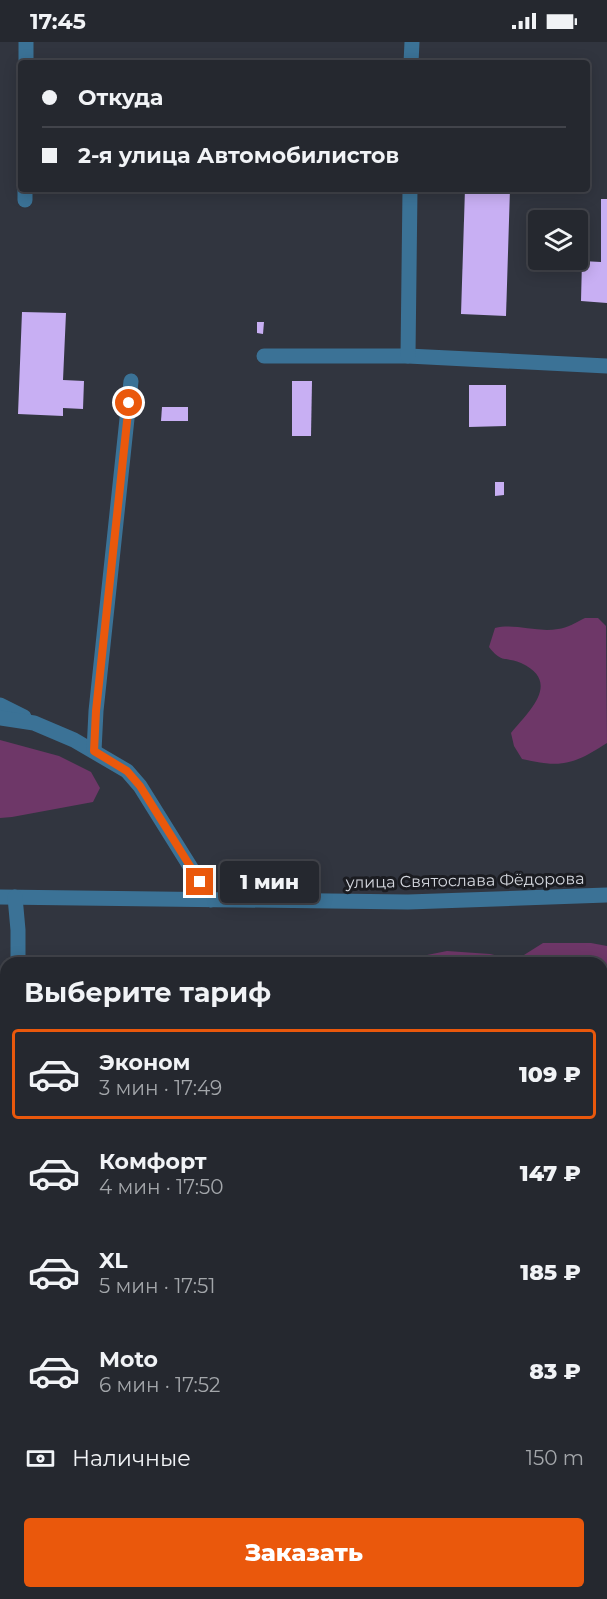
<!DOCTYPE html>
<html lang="ru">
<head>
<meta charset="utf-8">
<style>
	:root { --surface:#25282f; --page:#31343b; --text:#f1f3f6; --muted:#a3a6aa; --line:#42444b; --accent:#ea580c }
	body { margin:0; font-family:Montserrat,sans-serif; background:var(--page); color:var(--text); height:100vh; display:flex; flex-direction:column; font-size:22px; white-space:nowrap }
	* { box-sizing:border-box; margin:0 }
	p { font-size:20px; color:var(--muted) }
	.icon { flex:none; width:33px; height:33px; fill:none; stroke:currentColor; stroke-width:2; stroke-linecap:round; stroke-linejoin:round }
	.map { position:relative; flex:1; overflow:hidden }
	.panel { position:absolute; left:0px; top:915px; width:608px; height:642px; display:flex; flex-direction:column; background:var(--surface); border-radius:18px 18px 0 0; box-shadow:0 3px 15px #0003,0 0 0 2px var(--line) }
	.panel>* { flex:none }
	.hud { position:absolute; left:18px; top:18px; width:572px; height:132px; border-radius:6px; box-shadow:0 3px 15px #0003,0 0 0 2px var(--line); display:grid; align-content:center; height:132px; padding:0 24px; background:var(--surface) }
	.fabs { position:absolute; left:528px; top:168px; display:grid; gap:12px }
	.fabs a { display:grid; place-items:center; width:60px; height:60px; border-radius:6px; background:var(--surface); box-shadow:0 3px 15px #0003,0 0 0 2px var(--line); font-size:30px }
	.end { position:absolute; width:27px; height:27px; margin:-14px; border:8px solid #ea580c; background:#fff; box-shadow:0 0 0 3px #fff }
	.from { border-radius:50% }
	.bubble { position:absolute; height:42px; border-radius:6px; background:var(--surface); box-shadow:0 3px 15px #0003,0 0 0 2px var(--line); font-size:20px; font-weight:800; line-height:42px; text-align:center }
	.hud b { display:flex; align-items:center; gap:21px; height:57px; font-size:22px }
	.hud b+b { border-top:2px solid var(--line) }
	.hud i { width:15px; height:15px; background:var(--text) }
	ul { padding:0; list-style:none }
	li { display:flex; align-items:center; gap:18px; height:90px; margin:0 12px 9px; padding:0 12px; border:3px solid transparent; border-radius:6px }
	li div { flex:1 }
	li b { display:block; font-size:22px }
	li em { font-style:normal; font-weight:800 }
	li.selected { border-color:var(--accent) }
	li>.icon { width:54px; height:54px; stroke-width:1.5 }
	h2 { padding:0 24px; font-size:27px; line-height:72px }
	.pay { display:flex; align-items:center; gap:15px; height:66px; padding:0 24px; font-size:22px }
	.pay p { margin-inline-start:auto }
	.primary-button { display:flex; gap:12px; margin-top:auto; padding:12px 24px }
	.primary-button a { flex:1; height:69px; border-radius:6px; background:var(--accent); color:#fff; font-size:24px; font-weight:800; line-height:69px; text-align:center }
	.status { display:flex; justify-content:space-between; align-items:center; height:42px; padding:0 30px; background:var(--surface); direction:ltr }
	.status svg { height:16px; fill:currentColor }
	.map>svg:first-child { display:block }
	.green { fill:#6e3768 }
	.building { fill:#c8aff3 }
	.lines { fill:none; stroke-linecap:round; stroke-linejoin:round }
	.minor { stroke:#3b7296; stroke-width:15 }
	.route { stroke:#ea580c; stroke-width:8 }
	.labels { text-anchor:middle; stroke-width:6; stroke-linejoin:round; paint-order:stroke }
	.street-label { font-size:16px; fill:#d4d7de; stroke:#1b1c21 }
</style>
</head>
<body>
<div class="status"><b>17:45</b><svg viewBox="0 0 49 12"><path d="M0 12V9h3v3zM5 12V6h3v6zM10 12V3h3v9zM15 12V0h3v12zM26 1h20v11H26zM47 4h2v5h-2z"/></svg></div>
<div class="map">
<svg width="607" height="1557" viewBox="0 0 607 1557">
	<rect width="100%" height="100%" fill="#31353f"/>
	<g class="green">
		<path d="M585,576H598L606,584L607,701C573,723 561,726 522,717L514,704L511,691C529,669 562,640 521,621C505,614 502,622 489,605L495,586C516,581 537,591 558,587C567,586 577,580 585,576Z"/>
		<polygon points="0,698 59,714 91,730 100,746 93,760 12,775 0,776"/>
		<polygon points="543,901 591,901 607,904 607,1197 602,1210 602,921 387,921 447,909 490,912 516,918"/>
		<polygon points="607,1311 607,1557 515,1557 520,1551 602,1551 602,1331"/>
		<polygon points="105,1551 412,1551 408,1557 103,1557"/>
	</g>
	<g class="building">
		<polygon points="465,147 510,147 506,274 461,272"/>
		<polygon points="601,157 607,157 607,261 581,259 582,219 601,220"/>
		<polygon points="22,270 66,271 63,338 84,339 83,367 63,366 63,374 18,372"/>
		<polygon points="257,280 264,280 263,292 257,291"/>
		<polygon points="292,339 312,339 311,394 292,394"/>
		<polygon points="469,343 506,343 506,384 469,385"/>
		<polygon points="162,365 188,365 188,379 161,379"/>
		<polygon points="495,440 504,440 504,453 495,454"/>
	</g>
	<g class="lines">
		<g class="minor">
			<polyline points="26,21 26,0"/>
			<polyline points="411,21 412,0"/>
			<polyline points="25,158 25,147"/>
			<polyline points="264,314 408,314 607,324"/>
			<polyline points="408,314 410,147"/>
			<polyline points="0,663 24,675"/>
			<polyline points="0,676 34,681 74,698 127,729 140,744 211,858"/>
			<polyline points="94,709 96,669 131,339"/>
			<polyline points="0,855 408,860 607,853"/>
			<polyline points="15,855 18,888 18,921"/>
			<polyline points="0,1389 6,1389"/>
			<polyline points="0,1457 6,1410"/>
		</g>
	</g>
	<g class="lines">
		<polyline class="route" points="129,361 96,669 94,709 127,729 140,744 200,840"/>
	</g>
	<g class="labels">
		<g class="street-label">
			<text transform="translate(465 838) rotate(-1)" y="6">улица Святослава Фёдорова</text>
		</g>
	</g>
</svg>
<div class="fabs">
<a><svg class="icon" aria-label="layers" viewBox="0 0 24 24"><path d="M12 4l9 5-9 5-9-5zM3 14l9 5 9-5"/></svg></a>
</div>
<i class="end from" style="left:129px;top:361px"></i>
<i class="end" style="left:200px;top:840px"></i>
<div class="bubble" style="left:220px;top:819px;width:99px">1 мин</div>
<div class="hud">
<b><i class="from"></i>Откуда</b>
<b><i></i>2-я улица Автомобилистов</b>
</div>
<section class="panel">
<h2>Выберите тариф</h2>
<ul>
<li class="selected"><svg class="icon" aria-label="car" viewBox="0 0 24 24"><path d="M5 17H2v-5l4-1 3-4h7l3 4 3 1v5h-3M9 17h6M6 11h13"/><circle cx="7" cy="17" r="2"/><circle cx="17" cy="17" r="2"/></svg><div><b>Эконом</b><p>3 мин · 17:49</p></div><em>109 ₽</em></li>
<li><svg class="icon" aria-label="car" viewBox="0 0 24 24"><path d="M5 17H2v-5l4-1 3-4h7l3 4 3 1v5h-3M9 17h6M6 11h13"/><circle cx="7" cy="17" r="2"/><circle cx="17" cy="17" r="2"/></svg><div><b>Комфорт</b><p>4 мин · 17:50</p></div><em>147 ₽</em></li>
<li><svg class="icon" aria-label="car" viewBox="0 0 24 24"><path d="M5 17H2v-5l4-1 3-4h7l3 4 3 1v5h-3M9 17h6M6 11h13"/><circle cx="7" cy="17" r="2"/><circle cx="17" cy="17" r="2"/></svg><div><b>XL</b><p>5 мин · 17:51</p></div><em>185 ₽</em></li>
<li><svg class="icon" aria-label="car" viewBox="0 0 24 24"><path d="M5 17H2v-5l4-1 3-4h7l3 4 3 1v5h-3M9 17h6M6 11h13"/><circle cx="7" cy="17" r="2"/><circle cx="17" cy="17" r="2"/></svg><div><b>Moto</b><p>6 мин · 17:52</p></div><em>83 ₽</em></li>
</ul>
<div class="pay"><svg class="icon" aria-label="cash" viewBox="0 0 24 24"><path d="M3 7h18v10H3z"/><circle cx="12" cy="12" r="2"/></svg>Наличные<p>150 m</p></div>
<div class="primary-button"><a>Заказать</a></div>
</section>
</div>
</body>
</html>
